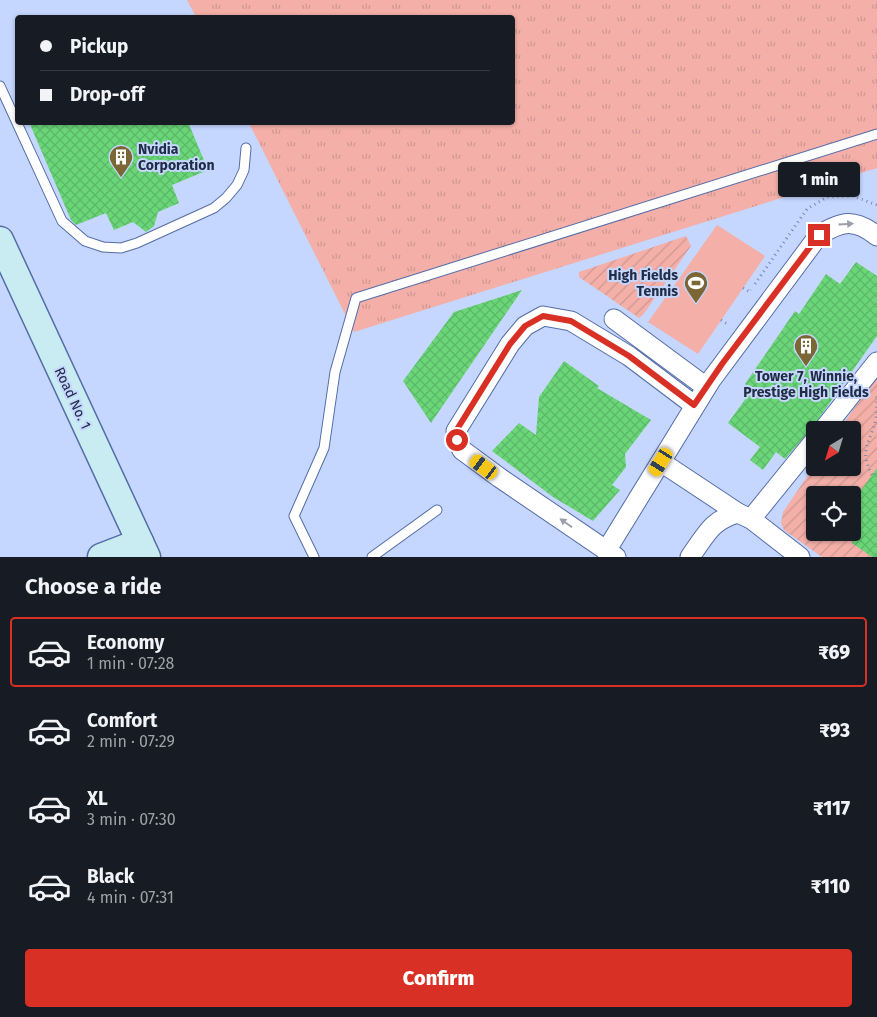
<!DOCTYPE html>
<html lang="en">
<head>
<meta charset="utf-8">
<style>
	:root { --surface:#171b24; --page:#20242c; --text:#f1f3f6; --muted:#9ea1a6; --line:#363941; --accent:#d93025 }
	body { margin:0; font-family:"Fira Sans",sans-serif; background:var(--page); color:var(--text); height:100vh; display:flex; flex-direction:column; font-size:19px; white-space:nowrap }
	* { box-sizing:border-box; margin:0 }
	p { font-size:16px; color:var(--muted) }
	.icon { flex:none; width:28px; height:28px; fill:none; stroke:currentColor; stroke-width:2; stroke-linecap:round; stroke-linejoin:round }
	.map { position:relative; height:557px; overflow:hidden }
	.panel { display:flex; flex-direction:column; background:var(--surface); flex:1 }
	.panel>* { flex:none }
	.hud { position:absolute; left:15px; top:15px; width:500px; height:110px; border-radius:5px; box-shadow:0 1px 4px #0004; display:grid; align-content:center; height:110px; padding:0 25px; background:var(--surface) }
	.needle { width:32px; rotate:218deg }
	.controls { position:absolute; left:806px; top:421px; display:grid; gap:10px }
	.controls a { display:grid; place-items:center; width:55px; height:55px; border-radius:5px; background:var(--surface); box-shadow:0 1px 4px #0004; font-size:25px }
	.end { position:absolute; width:22px; height:22px; margin:-11px; border:6px solid #d93025; background:#fff; box-shadow:0 0 0 2px #fff }
	.from { border-radius:50% }
	.bubble { position:absolute; height:35px; border-radius:5px; background:var(--surface); box-shadow:0 1px 4px #0004; font-size:16px; font-weight:800; line-height:35px; text-align:center }
	.car { position:absolute; width:15px; height:30px; margin:-15px -8px; border-radius:6px; box-shadow:0 0 4px 1px #0007; background:linear-gradient(#f5c518 24%,#345 0 40%,#f5c518 0 76%,#345 0 86%,#f5c518 0) }
	.hud b { display:flex; align-items:center; gap:18px; height:48px; font-size:19px }
	.hud b+b { border-top:1px solid var(--line) }
	.hud i { width:12px; height:12px; background:var(--text) }
	ul { padding:0; list-style:none }
	li { display:flex; align-items:center; gap:15px; height:70px; margin:0 10px 8px; padding:0 15px; border:2px solid transparent; border-radius:5px }
	li div { flex:1 }
	li b { display:block; font-size:19px }
	li em { font-style:normal; font-weight:800 }
	li.active { border-color:var(--accent) }
	li>.icon { width:45px; height:45px; stroke-width:1.5 }
	h2 { padding:0 25px; font-size:22px; line-height:60px }
	.button { display:flex; gap:10px; margin-top:auto; padding:10px 25px }
	.button a { flex:1; height:58px; border-radius:5px; background:var(--accent); color:#fff; font-size:20px; font-weight:800; line-height:58px; text-align:center }
	.map>svg:first-child { display:block }
	.grass { fill:url(#grass-tufts) }
	.garden { fill:url(#garden-furrows); fill-rule:evenodd }
	.pitch { fill:#f3afa8 }
	.building { fill:url(#building-cross-hatch) }
	.lines { fill:none; stroke-linecap:round; stroke-linejoin:round }
	.lane-casing { stroke:#546ca7; stroke-width:11 }
	.street-casing { stroke:#546ca7; stroke-width:21 }
	.secondary-casing { stroke:#546ca7; stroke-width:29 }
	.path { stroke:#7988a9; stroke-width:3; stroke-dasharray:1 4; stroke-linecap:butt }
	.lane { stroke:#fff; stroke-width:9 }
	.street { stroke:#fff; stroke-width:19 }
	.secondary { stroke:#c8ecf1; stroke-width:26 }
	.oneway { fill:#9ba0ab }
	.route { stroke:#d93025; stroke-width:6 }
	.labels { text-anchor:middle; stroke-width:4; stroke-linejoin:round; paint-order:stroke }
	.poi-label { font-size:14px; font-weight:bold; fill:#212c45; stroke:#c5d7ff; text-anchor:start }
	.street-label { font-size:14px; fill:#212c45; stroke:#c5d7ff }
</style>
</head>
<body>
<div class="map">
<svg width="877" height="557" viewBox="0 0 877 557">
	<defs>
		<pattern id="grass-tufts" width="24" height="20" patternUnits="userSpaceOnUse" patternTransform="scale(1.25)"><rect width="24" height="20" fill="#f3afa8"/><path d="M3 7l-1-3M5 7V3M7 7l1-3M15 17l-1-3M17 17v-4M19 17l1-3" fill="none" stroke="#d09792"/></pattern>
		<pattern id="garden-furrows" width="10" height="10" patternUnits="userSpaceOnUse" patternTransform="scale(1.25)"><rect width="10" height="10" fill="#f3afa8"/><path d="M-1 1l2-2M0 10L10 0M9 11l2-2" fill="none" stroke="#d09792"/></pattern>
		<pattern id="building-cross-hatch" width="8" height="8" patternUnits="userSpaceOnUse" patternTransform="scale(1.25)"><rect width="8" height="8" fill="#6bd678"/><path d="M0 0l8 8M0 8l8-8" fill="none" stroke="#5cb869"/></pattern>
	</defs>
	<rect width="100%" height="100%" fill="#c5d7ff"/>
	<polygon class="grass" points="187,0 877,0 877,168 354,332 249,123 512,122 512,18 196,17"/>
	<g class="garden">
		<polygon points="686,236 691,246 643,315 639,318 579,277 579,272"/>
		<path d="M877,376V557H822L784,530L781,523L783,512L815,465V468H852V430H839ZM815,495H852V532H815Z"/>
	</g>
	<polygon class="pitch" points="717,225 765,256 698,354 648,322"/>
	<g class="building">
		<polygon points="29,122 188,122 208,170 172,185 179,203 158,212 154,226 146,232 133,222 114,230 106,213 76,225 71,220"/>
		<polygon points="856,262 877,276 877,336 812,428 785,459 776,452 763,470 750,460 760,447 728,423 752,390 745,384 795,311 799,314 826,274 840,284"/>
		<polygon points="522,290 431,423 403,381 454,312"/>
		<polygon points="564,361 599,386 597,388 651,420 625,454 626,467 612,485 620,490 593,521 553,497 492,451 519,423 536,435 539,397"/>
		<polygon points="877,468 877,557 872,557 852,543 852,503"/>
	</g>
	<g class="lines">
		<g class="lane-casing">
			<g id="lane">
				<polyline points="0,86 62,221 85,241 103,247 121,248 137,243 214,208 226,198 237,185 244,170 246,148"/>
				<polyline points="314,557 294,516 324,448 335,372 356,298 877,134"/>
				<polyline points="372,557 437,510"/>
			</g>
		</g>
		<g class="street-casing">
			<g id="street">
				<polyline points="614,319 706,387"/>
				<polyline points="823,430 877,362"/>
				<polyline points="661,462 738,513"/>
				<polyline points="751,519 815,440"/>
				<path d="M606,551L711,380L819,235C842,221 854,218 877,236"/>
				<polyline points="616,557 500,478 462,450 457,440 456,431 510,344 525,326 543,316 571,321 629,356 694,405"/>
				<path d="M690,557C706,535 711,520 738,513L751,519L800,557"/>
			</g>
		</g>
		<g class="secondary-casing">
			<g id="secondary">
				<polyline points="0,240 147,557"/>
				<polyline points="101,557 140,542"/>
			</g>
		</g>
		<g class="path">
			<polyline points="755,284 807,209 827,197 853,196 877,205"/>
			<polyline points="743,288 750,292 751,290"/>
			<polyline points="721,320 729,325"/>
			<path d="M872,475C858,447 871,444 876,418C877,410 877,401 877,394"/>
		</g>
		<use href="#lane" class="lane"/>
		<use href="#street" class="street"/>
		<use href="#secondary" class="secondary"/>
	</g>
	<defs><path id="oneway-solid" d="M-6-.8H1V-3.2L6.5 0L1 3.2V.8H-6Z" transform="scale(1.25)"/></defs>
	<g class="oneway">
		<use href="#oneway-solid" transform="translate(846 224) rotate(-4)"/>
		<use href="#oneway-solid" transform="translate(566 523) rotate(-145)"/>
	</g>
	<g class="lines">
		<polyline class="route" points="457,440 456,431 510,344 525,326 543,316 571,321 629,356 694,405 722,364 819,235"/>
	</g>
	<defs>
		<g id="building-pin" transform="scale(1.25)"><path d="M0 17L-7.5 6A9.5 9.5 0 1 1 7.5 6Z" fill="#7b6635" stroke="#c5d7ff"/><path d="M-4-6H4V6H1V3H-1V6H-4ZM-2.5-4.3h1.7v1.8h-1.7ZM.8-4.3h1.7v1.8H.8ZM-2.5-1h1.7V.8h-1.7ZM.8-1h1.7V.8H.8Z" fill="#fff"/></g>
		<g id="stadium-pin" transform="scale(1.25)"><path d="M0 17L-7.5 6A9.5 9.5 0 1 1 7.5 6Z" fill="#7b6635" stroke="#c5d7ff"/><path d="M0-5a6.5 5 0 1 0 0 10a6.5 5 0 1 0 0-10ZM-3.5-1.8h7v3.6h-7Z" fill="#fff"/></g>
	</defs>
	<g fill-rule="evenodd">
		<use href="#building-pin" x="121" y="157"/>
		<use href="#stadium-pin" x="696" y="283"/>
		<use href="#building-pin" x="806" y="346"/>
	</g>
	<g class="labels">
		<g class="poi-label">
			<text x="138" y="154">Nvidia<tspan x="138" dy="16">Corporation</tspan></text>
			<text x="678" y="280" text-anchor="end">High Fields<tspan x="678" dy="16">Tennis</tspan></text>
			<text x="806" y="381" text-anchor="middle">Tower 7, Winnie,<tspan x="806" dy="16">Prestige High Fields</tspan></text>
		</g>
		<g class="street-label">
			<text transform="translate(73 398) rotate(65)" y="5">Road No. 1</text>
		</g>
	</g>
</svg>
<div class="controls">
<a><svg class="needle" viewBox="-14 -14 28 28"><path d="M0-13l5 13h-10z" fill="#e53935"/><path d="M0 13l5-13h-10z" fill="#9ea1a6"/></svg></a>
<a><svg class="icon" aria-label="locate" viewBox="0 0 24 24"><circle cx="12" cy="12" r="6"/><path d="M12 2v4M12 18v4M2 12h4M18 12h4"/></svg></a>
</div>
<i class="end from" style="left:457px;top:440px"></i>
<i class="end" style="left:819px;top:235px"></i>
<div class="bubble" style="left:778px;top:162px;width:82px">1 min</div>
<i class="car" style="left:661px;top:462px;rotate:212deg"></i>
<i class="car" style="left:484px;top:467px;rotate:307deg"></i>
<div class="hud">
<b><i class="from"></i>Pickup</b>
<b><i></i>Drop-off</b>
</div>
</div>
<section class="panel">
<h2>Choose a ride</h2>
<ul>
<li class="active"><svg class="icon" aria-label="car" viewBox="0 0 24 24"><path d="M5 17H2v-5l4-1 3-4h7l3 4 3 1v5h-3M9 17h6M6 11h13"/><circle cx="7" cy="17" r="2"/><circle cx="17" cy="17" r="2"/></svg><div><b>Economy</b><p>1 min · 07:28</p></div><em>₹69</em></li>
<li><svg class="icon" aria-label="car" viewBox="0 0 24 24"><path d="M5 17H2v-5l4-1 3-4h7l3 4 3 1v5h-3M9 17h6M6 11h13"/><circle cx="7" cy="17" r="2"/><circle cx="17" cy="17" r="2"/></svg><div><b>Comfort</b><p>2 min · 07:29</p></div><em>₹93</em></li>
<li><svg class="icon" aria-label="car" viewBox="0 0 24 24"><path d="M5 17H2v-5l4-1 3-4h7l3 4 3 1v5h-3M9 17h6M6 11h13"/><circle cx="7" cy="17" r="2"/><circle cx="17" cy="17" r="2"/></svg><div><b>XL</b><p>3 min · 07:30</p></div><em>₹117</em></li>
<li><svg class="icon" aria-label="car" viewBox="0 0 24 24"><path d="M5 17H2v-5l4-1 3-4h7l3 4 3 1v5h-3M9 17h6M6 11h13"/><circle cx="7" cy="17" r="2"/><circle cx="17" cy="17" r="2"/></svg><div><b>Black</b><p>4 min · 07:31</p></div><em>₹110</em></li>
</ul>
<div class="button"><a>Confirm</a></div>
</section>
</body>
</html>
